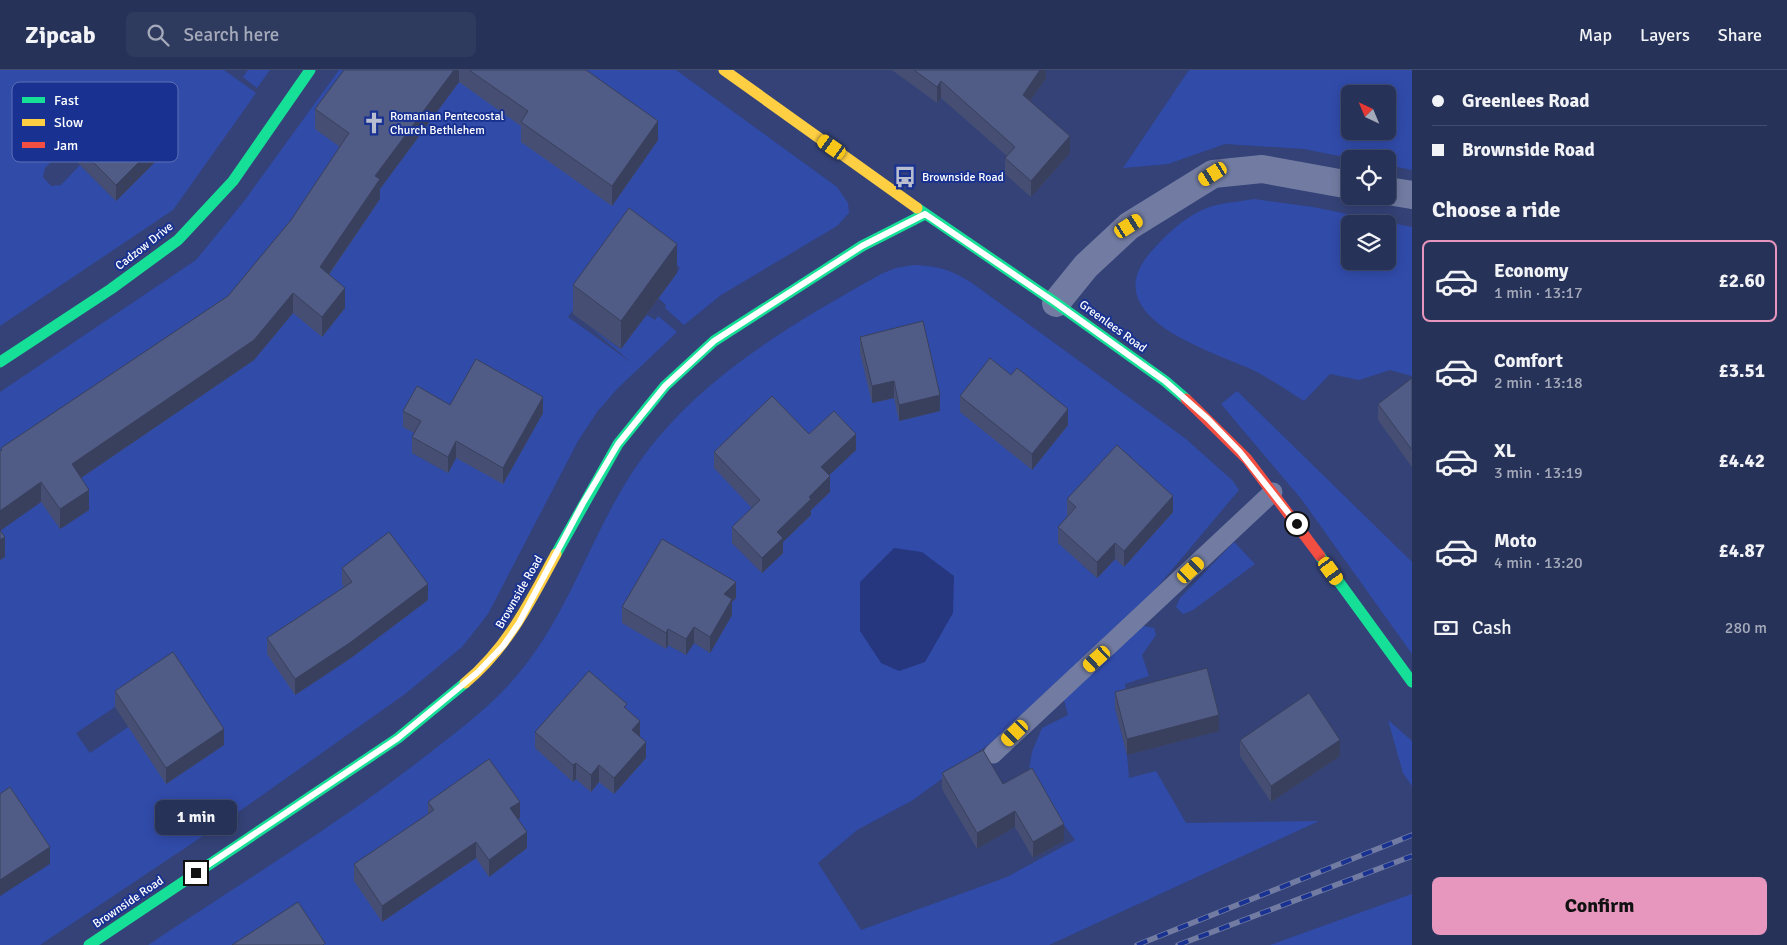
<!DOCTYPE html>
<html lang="en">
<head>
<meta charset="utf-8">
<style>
	:root { --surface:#273259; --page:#2f3a5f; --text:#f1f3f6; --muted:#a4aaba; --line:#434d6f; --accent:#e797bd }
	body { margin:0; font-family:Signika,sans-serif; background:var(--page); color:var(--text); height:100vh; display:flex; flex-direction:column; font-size:19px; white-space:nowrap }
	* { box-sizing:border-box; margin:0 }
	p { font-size:16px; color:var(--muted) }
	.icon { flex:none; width:28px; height:28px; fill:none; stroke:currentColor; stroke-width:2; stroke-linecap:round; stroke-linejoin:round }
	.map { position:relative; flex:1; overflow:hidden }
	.side { display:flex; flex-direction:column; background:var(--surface); width:375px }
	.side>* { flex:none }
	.top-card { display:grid; align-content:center; height:110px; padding:0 20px; background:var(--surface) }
	.needle { width:32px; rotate:316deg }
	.buttons { position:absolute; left:1341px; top:15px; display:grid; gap:10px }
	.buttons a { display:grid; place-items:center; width:55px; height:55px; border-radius:8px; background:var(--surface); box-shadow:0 2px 12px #0003,0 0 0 1px var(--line); font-size:25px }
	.end { position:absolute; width:22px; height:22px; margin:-11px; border:6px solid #fff; background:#111; box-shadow:0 0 0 2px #111 }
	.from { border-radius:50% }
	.bubble { position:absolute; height:35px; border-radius:8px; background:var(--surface); box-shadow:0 2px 12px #0003,0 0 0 1px var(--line); font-size:16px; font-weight:800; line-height:35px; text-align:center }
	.car { position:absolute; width:15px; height:30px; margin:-15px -8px; border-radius:6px; box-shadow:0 0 4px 1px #0007; background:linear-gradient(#f5c518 24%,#345 0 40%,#f5c518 0 76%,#345 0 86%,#f5c518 0) }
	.top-card b { display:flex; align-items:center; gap:18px; height:48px; font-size:19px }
	.top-card b+b { border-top:1px solid var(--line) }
	.top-card i { width:12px; height:12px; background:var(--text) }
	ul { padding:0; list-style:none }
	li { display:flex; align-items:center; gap:15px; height:82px; margin:0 10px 8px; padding:0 10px; border:2px solid transparent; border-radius:8px }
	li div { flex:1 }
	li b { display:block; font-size:19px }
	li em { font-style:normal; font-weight:800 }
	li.on { border-color:var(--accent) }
	li>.icon { width:45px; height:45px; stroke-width:1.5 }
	h2 { padding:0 20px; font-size:22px; line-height:60px }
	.pay { display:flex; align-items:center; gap:12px; height:55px; padding:0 20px; font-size:19px }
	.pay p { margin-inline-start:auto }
	.primary-button { display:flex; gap:10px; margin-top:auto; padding:10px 20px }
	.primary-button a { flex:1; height:58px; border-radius:8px; background:var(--accent); color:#111; font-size:20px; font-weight:800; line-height:58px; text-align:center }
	header { display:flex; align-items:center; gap:30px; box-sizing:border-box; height:70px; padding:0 25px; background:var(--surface); border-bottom:1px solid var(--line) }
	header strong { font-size:24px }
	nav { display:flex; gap:28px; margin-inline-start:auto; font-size:18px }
	.search { width:350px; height:45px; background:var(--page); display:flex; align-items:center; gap:12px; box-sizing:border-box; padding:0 18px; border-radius:8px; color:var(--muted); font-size:19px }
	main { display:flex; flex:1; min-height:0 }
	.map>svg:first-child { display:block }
	.green { fill:#314ba9; fill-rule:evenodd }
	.water { fill:#26377f }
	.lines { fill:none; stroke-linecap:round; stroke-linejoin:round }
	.lane { stroke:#727ca2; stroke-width:19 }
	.street { stroke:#727ca2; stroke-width:28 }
	.fast { stroke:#16e098; stroke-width:11 }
	.slow { stroke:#ffcf43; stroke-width:11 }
	.jam { stroke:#f24e42; stroke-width:11 }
	.rail-casing { stroke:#727ca2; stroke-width:5.5 }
	.rail { stroke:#193292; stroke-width:4; stroke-dasharray:11; stroke-linecap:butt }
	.wall { fill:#464f73 }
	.shaded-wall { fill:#39405e }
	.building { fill:#515c86; stroke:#39405e }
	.route { stroke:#fff; stroke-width:6 }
	.labels { text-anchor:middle; stroke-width:4; stroke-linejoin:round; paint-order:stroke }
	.poi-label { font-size:12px; fill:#fff; stroke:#193292; text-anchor:start }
	.street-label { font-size:12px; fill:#fff; stroke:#193292 }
	.key { fill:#193292; stroke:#5e70b3; stroke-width:1 }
	.key-label { font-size:14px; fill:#fff }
</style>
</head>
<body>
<header>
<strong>Zipcab</strong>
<div class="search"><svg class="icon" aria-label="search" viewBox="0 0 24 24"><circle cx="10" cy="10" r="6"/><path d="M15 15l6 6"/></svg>Search here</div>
<nav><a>Map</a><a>Layers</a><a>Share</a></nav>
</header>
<main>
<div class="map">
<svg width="1412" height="875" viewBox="0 0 1412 875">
	<rect width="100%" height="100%" fill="#344277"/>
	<g class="green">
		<path d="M0,0H224L256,23L173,140L0,256ZM119,24L136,41L128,49L163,84L116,131L80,95L61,115L51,116L43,107L45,98Z"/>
		<polygon points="248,0 270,0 257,18 243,7"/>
		<path d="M339,0H676L837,117L848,133L849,143L837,156L721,225L684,255L665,238L666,235L658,228L680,198L632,163L647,141L568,247L632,293L590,257L620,279L647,245L655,250L658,246L677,262L617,319L597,342L578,371L488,544L462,577L405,624L230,748L40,875H0V826L49,793L0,741V322L196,190L245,130ZM455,341L456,388L448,403L412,383L421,367ZM178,595L137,651L90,683L76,663Z"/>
		<path d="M1189,0H1412V100L1388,95V89H1354L1304,79L1225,74L1168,94L1123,98ZM1350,24H1388V61H1350Z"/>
		<path d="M1254,129L1313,137L1412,157V306L1390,300L1359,310L1330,304L1304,331C1288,321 1272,310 1255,301C1216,282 1094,249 1150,183C1165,166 1181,150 1202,140C1216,133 1238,132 1254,129ZM1350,154H1388V191H1350Z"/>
		<path d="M913,195C939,196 951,200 972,213L1186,369L1233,411L1239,420L1154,521L993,671L913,730L857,760L818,793L861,860L1007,807L1075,770L1028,705L1032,682L1042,658L1068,645L1064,630L1143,556L1154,558L1156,565L1142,585L1149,606L1125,614L1128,635L1115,638L1127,685L1129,708L1156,701L1186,753L1319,751L1049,875H148C238,815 332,758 418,692C451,666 486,641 514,609C566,550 588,472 630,406C689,313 787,257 881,204L896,198ZM764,450L783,483L762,503L732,473ZM1076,453L1124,497L1115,489L1097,508L1082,495L1100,475L1072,485L1058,473ZM732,545L710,583L694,573L686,585L668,575L666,579L623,553ZM536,678L646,688L599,712L590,721L576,709L573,711Z"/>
		<polygon points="1237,321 1412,492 1412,584 1302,430 1221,334"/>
		<polygon points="1234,472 1255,494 1193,540 1183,544 1176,537 1180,528"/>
		<polygon points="1388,650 1412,671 1412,716 1403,703"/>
		<polygon points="1412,824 1412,875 1270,875"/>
	</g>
	<polygon class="water" points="894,478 922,482 954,506 953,543 925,592 899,601 881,593 860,561 860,512"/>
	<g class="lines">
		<polyline class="lane" points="993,684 1273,422"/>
		<g class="street">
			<polyline points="1388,121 1412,125"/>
			<polyline points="1056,233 1086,196 1129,156 1213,104 1262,99 1350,115"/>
		</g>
		<g class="fast">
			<polyline points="917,138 1056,233 1165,311 1186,329"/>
			<polyline points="0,292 111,219 178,170 233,111 310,0"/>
			<polyline points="556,484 618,374 665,316 714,271 862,176 925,144"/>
			<polyline points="1320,486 1412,612"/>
			<polyline points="89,875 398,668 465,613"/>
		</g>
		<g class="slow">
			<polyline points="724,0 917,138"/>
			<path d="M465,613C509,576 529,533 556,484"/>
		</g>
		<polyline class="jam" points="1186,329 1247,389 1320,486"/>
		<g class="rail-casing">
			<g id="rail">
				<polyline points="1137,875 1412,765"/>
				<polyline points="1178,875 1412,786"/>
			</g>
		</g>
		<use href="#rail" class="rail"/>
	</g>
	<g class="wall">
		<polygon points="344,0 586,0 658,70 612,136 521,72 521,56 459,12 380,119 380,129 329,205 345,238 322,267 293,243 254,290 81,408 89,440 60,459 41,432 0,460 5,487 0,490 0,381 1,380 1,378 228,226 291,150 340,77 315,59 315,39"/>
		<polygon points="892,0 1046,0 1046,8 1030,31 1070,83 1031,127 1005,104 1005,88 1007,86 941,28 937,33"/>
		<polygon points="64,63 157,90 116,131 64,79"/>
		<polygon points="677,203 621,279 573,244 573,215"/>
		<polygon points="860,267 940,341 899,351 894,328 872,333 860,283"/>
		<polygon points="1412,308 1412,397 1378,350 1378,334"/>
		<polygon points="960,326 1068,355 1032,400 960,342"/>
		<polygon points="450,335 543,343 503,414 456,388 448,403 412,383 412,367 414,363 403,357 403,341"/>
		<polygon points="809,364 856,380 829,405 830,422 811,440 811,445 783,472 783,483 762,503 732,473 732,457 752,438 714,398 714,382"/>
		<polygon points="1067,429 1173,442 1124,497 1115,489 1097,508 1058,473 1058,457 1068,446 1067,445"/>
		<polygon points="342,498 428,530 351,588 295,625 267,584 267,568 344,517 342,514"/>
		<polygon points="736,528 732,532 732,545 710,583 694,573 686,585 668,575 666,579 622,553 622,537"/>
		<polygon points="115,621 224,675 166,714 115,637"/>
		<polygon points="1115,622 1219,661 1127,685 1115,638"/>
		<polygon points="627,639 640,666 646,688 614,724 599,712 591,722 576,709 573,712 535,678 535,662"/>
		<polygon points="1240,670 1340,686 1271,732 1240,686"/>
		<polygon points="942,703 1003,714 1064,771 1033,788 1015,757 977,779 942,719"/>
		<polygon points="428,732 520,748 518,749 527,778 489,807 476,788 382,852 354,811 354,794 428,744"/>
	</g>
	<g class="shaded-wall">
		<polygon points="454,0 459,0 459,12 380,119 380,129 320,217 320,197 375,106"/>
		<polygon points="1040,0 1046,0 1046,8 1023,41 1023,25"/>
		<polygon points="941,11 941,28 937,33 937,17"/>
		<polygon points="658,51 658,70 612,136 612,116"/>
		<polygon points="1070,66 1070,83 1031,127 1031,111"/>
		<polygon points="157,74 157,90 116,131 116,115"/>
		<polygon points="677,174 677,203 621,279 621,251"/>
		<polygon points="345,218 345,238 322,267 322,247"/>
		<polygon points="293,223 293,243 254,290 72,414 72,394"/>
		<polygon points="894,311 894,328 872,333 872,316"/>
		<polygon points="940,325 940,341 899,351 899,335"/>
		<polygon points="543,327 543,343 503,414 503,398"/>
		<polygon points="1068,339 1068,355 1032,400 1032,384"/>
		<polygon points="856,364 856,380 821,413 821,397"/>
		<polygon points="456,371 456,388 448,403 448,387"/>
		<polygon points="830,406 830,422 811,440 811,445 783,472 783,483 762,503 762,488 777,462 809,427"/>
		<polygon points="41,412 41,432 0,461 0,441"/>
		<polygon points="89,420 89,440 60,459 60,439"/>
		<polygon points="1173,426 1173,442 1124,497 1124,481"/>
		<polygon points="5,467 5,487 0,490 0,470"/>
		<polygon points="1115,473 1115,489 1097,508 1097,492"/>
		<polygon points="736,512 736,528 732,532 732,545 710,583 710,567 724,524"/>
		<polygon points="428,514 428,530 351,588 295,625 295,609"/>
		<polygon points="694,557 694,573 686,585 686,569"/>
		<polygon points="668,559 668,575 666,579 666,563"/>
		<polygon points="1219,645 1219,661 1127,685 1127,669"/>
		<polygon points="640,651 640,667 632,660"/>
		<polygon points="224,659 224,675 166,714 166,698"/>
		<polygon points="1340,670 1340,686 1271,732 1271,716"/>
		<polygon points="646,672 646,688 614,724 614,708"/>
		<polygon points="576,693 576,709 573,712 573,695"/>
		<polygon points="599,695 599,712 591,722 591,705"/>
		<polygon points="520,732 520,748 510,754 510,738"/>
		<polygon points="1015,741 1015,757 977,779 977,763"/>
		<polygon points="1064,754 1064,771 1033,788 1033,772"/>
		<polygon points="527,762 527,778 489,807 489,790"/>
		<polygon points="476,772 476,788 382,852 382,836"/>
		<polygon points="50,777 50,794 0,826 0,810"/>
	</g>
	<g class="building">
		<polygon points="344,0 454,0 375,106 380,109 320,197 345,218 322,247 293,223 254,270 72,394 89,420 60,439 41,412 0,441 0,381 2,380 1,378 228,226 291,150 349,63 315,39"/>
		<polygon points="469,0 586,0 658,51 612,116 521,52 528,41"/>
		<polygon points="914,0 1040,0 1023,25 1070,66 1031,111 1005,88 1015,77 941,11 937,17"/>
		<polygon points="111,16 157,63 157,74 116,115 64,63"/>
		<polygon points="629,138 677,174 621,251 573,215"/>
		<polygon points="923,251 940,325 899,335 894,311 872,316 860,267"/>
		<polygon points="990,288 1011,305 1017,298 1068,339 1032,384 960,326"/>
		<polygon points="476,289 543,327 503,398 456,371 448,387 412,367 421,351 403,341 417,316 450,335"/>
		<polygon points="1412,308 1412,380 1378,334"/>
		<polygon points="772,326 809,364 834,341 856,364 821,397 830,406 809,427 811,429 777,462 783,468 762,488 732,457 760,430 714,382"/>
		<polygon points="1117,375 1173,426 1124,481 1115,473 1097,492 1058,457 1076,437 1067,429"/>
		<polygon points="0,460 5,467 0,470"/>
		<polygon points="389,462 428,514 351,572 295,609 267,568 352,512 342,498"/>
		<polygon points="662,469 736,512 724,524 732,529 710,567 694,557 686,569 668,559 666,563 622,537"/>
		<polygon points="173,582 224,659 166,698 115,621"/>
		<polygon points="1207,598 1219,645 1127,669 1115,622"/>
		<polygon points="589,601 627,634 624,637 640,651 632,660 646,672 614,708 599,695 591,705 576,693 573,695 535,662"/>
		<polygon points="1309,623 1340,670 1271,716 1240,670"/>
		<polygon points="983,680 1003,714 1032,698 1064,754 1033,772 1015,741 977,763 942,703"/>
		<polygon points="489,689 520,732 510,738 527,762 489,790 476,772 382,836 354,794 434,740 428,732"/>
		<polygon points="10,717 50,777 0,810 0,724"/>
		<polygon points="298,832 325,873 323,875 232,875"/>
	</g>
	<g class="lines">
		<polyline class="route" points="196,803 398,668 478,602 503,576 519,553 583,433 618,374 665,316 714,271 862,176 925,144 1056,233 1165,311 1208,349 1240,382 1297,454"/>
	</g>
	<defs>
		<g id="church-bare" transform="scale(1.725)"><path d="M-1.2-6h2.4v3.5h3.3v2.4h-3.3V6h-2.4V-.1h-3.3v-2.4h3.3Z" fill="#b8bdcf" stroke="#193292" stroke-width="2.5" paint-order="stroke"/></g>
		<g id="bus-bare" transform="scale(1.725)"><path d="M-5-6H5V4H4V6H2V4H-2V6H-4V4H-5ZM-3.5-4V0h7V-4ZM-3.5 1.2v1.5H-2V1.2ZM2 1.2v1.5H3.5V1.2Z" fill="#b8bdcf" stroke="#193292" stroke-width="2.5" paint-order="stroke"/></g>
	</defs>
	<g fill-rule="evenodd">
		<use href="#church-bare" x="374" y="53"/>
		<use href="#bus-bare" x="905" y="107"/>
	</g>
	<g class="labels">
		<g class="poi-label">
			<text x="390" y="50">Romanian Pentecostal<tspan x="390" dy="14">Church Bethlehem</tspan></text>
			<text x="922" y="111">Brownside Road</text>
		</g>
		<g class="street-label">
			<text transform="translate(144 176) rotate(-38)" y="4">Cadzow Drive</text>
			<text transform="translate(1113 256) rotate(36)" y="4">Greenlees Road</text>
			<text transform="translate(519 522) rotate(-60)" y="4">Brownside Road</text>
			<text transform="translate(128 832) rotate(-34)" y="4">Brownside Road</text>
		</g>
	</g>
	<rect x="12" y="12" width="166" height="80" rx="8" class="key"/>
	<rect x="22" y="27" width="23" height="6" fill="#16e098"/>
	<rect x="22" y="49" width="23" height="7" fill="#ffcf43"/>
	<rect x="22" y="72" width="23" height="6" fill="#f24e42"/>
	<g class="key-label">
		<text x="54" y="35">Fast</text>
		<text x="54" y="57">Slow</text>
		<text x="54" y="80">Jam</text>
	</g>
</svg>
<div class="buttons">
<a><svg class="needle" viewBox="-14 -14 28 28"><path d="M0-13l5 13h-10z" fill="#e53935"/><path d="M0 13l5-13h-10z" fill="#a4aaba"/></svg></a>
<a><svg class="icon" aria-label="locate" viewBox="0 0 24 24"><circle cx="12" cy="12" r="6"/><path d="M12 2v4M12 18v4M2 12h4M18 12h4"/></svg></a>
<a><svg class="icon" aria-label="layers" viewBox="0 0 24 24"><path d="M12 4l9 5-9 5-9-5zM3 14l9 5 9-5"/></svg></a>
</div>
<i class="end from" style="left:1297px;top:454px"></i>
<i class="end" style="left:196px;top:803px"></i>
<div class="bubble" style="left:155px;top:730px;width:82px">1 min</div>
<i class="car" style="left:832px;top:77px;rotate:305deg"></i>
<i class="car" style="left:1213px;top:104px;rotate:238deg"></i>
<i class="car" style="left:1129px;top:156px;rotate:58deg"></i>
<i class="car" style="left:1191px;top:500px;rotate:47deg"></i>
<i class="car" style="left:1331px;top:501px;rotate:144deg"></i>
<i class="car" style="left:1097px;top:589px;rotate:228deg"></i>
<i class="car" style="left:1015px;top:663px;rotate:226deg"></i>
</div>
<section class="side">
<div class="top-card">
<b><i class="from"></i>Greenlees Road</b>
<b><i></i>Brownside Road</b>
</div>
<h2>Choose a ride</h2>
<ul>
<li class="on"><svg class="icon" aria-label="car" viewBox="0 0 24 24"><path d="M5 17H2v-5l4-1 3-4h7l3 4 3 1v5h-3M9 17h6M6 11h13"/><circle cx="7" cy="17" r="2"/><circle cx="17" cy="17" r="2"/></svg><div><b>Economy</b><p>1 min · 13:17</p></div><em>£2.60</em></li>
<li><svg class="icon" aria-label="car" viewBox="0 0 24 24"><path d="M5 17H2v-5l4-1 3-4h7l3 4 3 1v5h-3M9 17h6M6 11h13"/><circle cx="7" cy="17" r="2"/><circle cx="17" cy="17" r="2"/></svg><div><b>Comfort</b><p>2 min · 13:18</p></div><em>£3.51</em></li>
<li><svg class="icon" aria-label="car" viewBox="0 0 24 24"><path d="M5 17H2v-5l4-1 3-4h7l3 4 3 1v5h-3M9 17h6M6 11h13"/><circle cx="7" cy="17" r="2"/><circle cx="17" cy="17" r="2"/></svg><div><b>XL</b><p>3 min · 13:19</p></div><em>£4.42</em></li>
<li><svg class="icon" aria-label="car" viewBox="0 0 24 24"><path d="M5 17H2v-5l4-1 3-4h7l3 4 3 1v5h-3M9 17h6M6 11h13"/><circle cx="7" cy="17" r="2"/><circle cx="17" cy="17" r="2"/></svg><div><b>Moto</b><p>4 min · 13:20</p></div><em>£4.87</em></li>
</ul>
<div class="pay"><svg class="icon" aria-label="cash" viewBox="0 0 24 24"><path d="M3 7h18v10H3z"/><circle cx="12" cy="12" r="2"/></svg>Cash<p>280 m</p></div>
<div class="primary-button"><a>Confirm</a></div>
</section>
</main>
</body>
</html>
